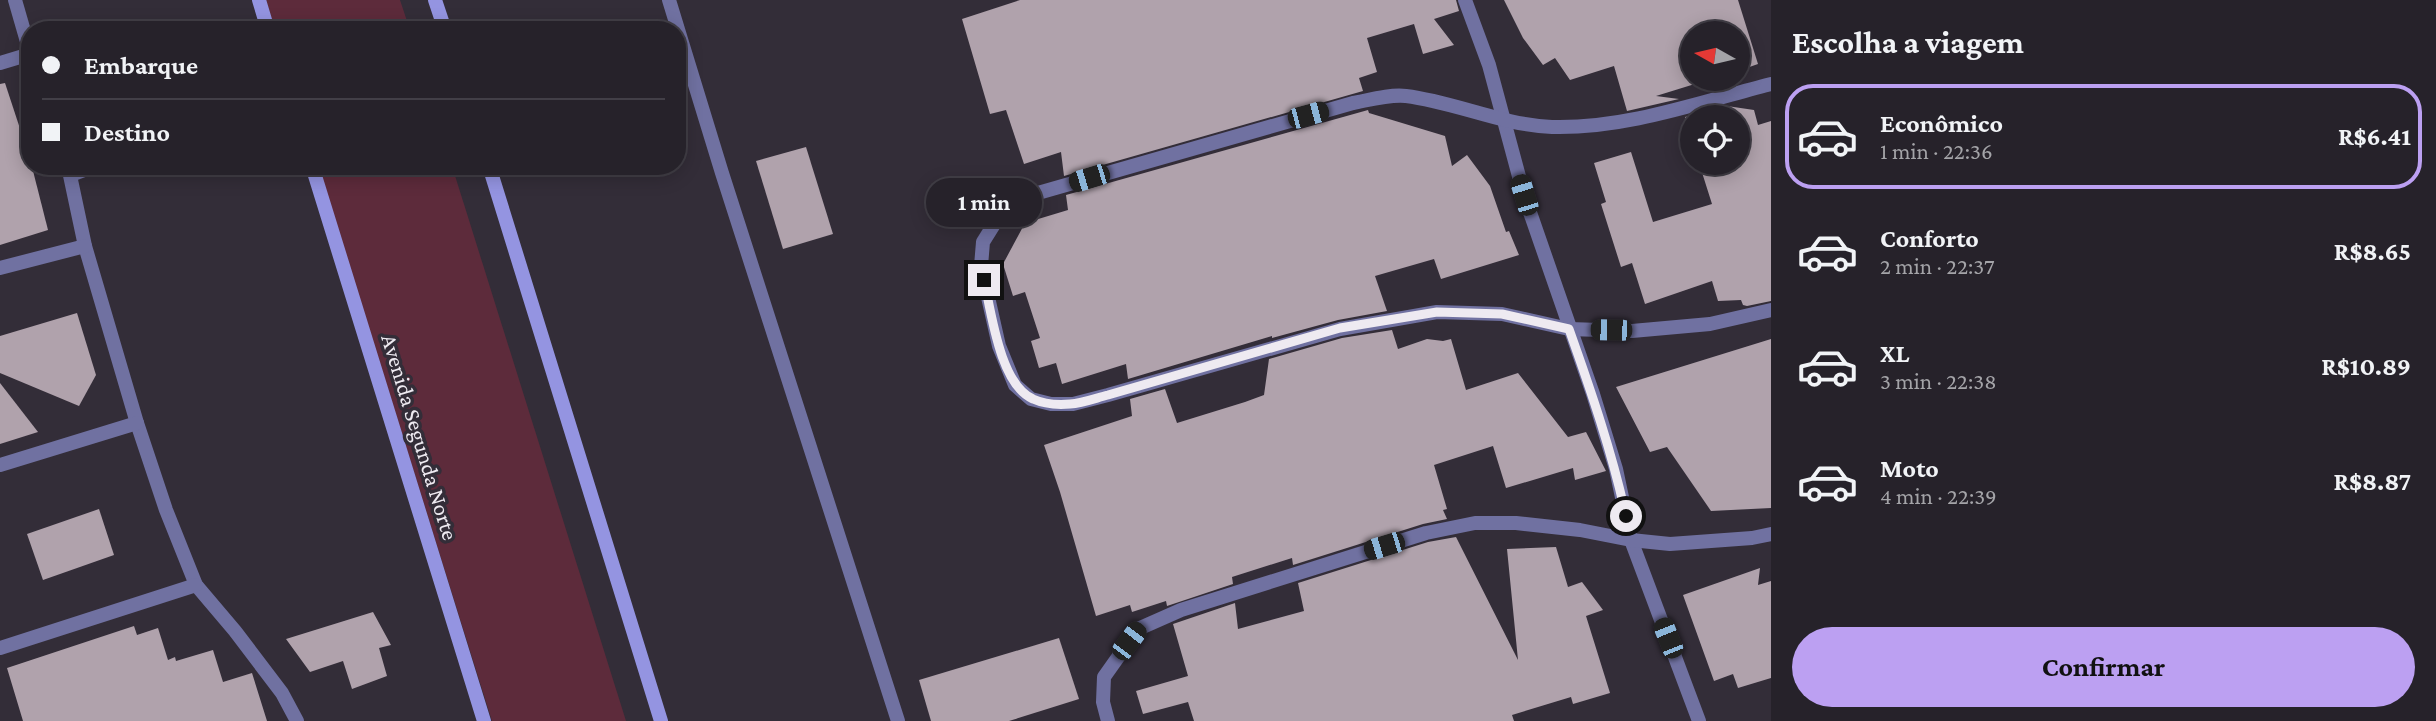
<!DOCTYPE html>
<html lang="pt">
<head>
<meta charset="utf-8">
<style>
	:root { --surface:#26222a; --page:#2e2a32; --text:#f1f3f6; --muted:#a4a4a8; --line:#423f47; --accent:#bca0f2 }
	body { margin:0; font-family:"Crimson Pro",serif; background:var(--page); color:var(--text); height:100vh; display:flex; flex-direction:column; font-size:26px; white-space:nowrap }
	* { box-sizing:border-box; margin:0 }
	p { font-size:23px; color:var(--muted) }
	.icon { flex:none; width:38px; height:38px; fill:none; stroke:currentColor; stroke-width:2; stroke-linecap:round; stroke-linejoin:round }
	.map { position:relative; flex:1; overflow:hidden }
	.details { display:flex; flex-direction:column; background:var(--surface); width:665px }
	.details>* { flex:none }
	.banner { position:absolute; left:21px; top:21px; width:665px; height:154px; border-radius:28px; box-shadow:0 4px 18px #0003,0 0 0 2px var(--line); display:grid; align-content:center; height:154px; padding:0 21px; background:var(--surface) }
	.needle { width:46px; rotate:278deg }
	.controls { position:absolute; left:1680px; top:21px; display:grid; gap:14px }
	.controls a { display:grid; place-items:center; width:70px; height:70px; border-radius:50%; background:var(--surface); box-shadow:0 4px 18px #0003,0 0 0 2px var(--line); font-size:35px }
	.end { position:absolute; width:32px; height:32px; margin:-16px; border:9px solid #eeeaf1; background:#111; box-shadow:0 0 0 4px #111 }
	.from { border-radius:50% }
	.bubble { position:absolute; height:49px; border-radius:24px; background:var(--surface); box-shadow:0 4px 18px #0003,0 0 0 2px var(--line); font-size:23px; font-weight:700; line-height:49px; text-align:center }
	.car { position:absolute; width:21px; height:42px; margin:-21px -10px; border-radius:9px; box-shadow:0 0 5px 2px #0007; background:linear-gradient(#222 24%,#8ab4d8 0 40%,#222 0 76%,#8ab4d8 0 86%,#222 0) }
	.banner b { display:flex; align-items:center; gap:24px; height:66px; font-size:26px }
	.banner b+b { border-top:2px solid var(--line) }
	.banner i { width:18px; height:18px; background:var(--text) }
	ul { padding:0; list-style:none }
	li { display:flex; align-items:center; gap:21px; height:105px; margin:0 14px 10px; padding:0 7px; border:4px solid transparent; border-radius:28px }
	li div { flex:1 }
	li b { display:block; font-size:26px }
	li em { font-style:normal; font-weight:700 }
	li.current { border-color:var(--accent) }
	li>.icon { width:63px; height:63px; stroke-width:1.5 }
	h2 { padding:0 21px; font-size:32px; line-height:84px }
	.button { display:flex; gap:14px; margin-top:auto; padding:14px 21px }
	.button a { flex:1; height:80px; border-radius:42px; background:var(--accent); color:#111; font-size:28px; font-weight:700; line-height:80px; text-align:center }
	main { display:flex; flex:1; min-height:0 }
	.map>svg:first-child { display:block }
	.green { fill:#5d2b3b }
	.building { fill:#b0a2ac }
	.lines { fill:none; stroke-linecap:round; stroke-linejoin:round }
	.street { stroke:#7071a1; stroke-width:14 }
	.secondary { stroke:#9494e1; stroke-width:14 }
	.route { stroke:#eeeaf1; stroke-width:9 }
	.labels { text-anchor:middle; stroke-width:7; stroke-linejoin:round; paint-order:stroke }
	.street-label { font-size:23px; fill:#eeeaf1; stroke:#332d38 }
</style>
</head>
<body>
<main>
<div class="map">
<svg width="1771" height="721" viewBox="0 0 1771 721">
	<rect width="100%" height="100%" fill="#332d38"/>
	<g class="green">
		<polygon points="266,0 400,0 410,30 275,30"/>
		<polygon points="318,166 452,166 626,721 492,721"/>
	</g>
	<g class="building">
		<polygon points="1020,0 1456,0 1459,11 1434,19 1454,45 1423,54 1414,24 1367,38 1377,72 1359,78 1363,91 1064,176 1061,152 1024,164 1006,110 990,114 962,19"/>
		<polygon points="1504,0 1738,0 1758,64 1738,71 1738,33 1692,33 1692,79 1711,79 1656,96 1679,99 1627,111 1614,66 1570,80 1555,58 1543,65 1523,38"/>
		<polygon points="5,83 30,159 48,230 0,245 0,84"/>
		<polygon points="1727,106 1754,110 1758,125 1771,121 1771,301 1747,306 1743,305 1741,300 1718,301 1712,281 1645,304 1632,263 1621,267 1601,204 1606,202 1594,163 1631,152 1653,222 1712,204 1699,163 1738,163 1738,117 1692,117 1692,140 1685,117"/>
		<polygon points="1368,110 1369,113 1445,136 1452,166 1467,155 1490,186 1506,232 1509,231 1519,255 1441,279 1434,259 1375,276 1387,311 1338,320 1272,338 1272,336 1128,379 1126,364 1062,384 1056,363 1039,368 1031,341 1040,338 1025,292 1013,296 1003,264 1025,223 1068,210 1066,195"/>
		<polygon points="806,147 833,234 783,249 756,161"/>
		<polygon points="77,313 96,375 79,406 0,373 0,336"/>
		<polygon points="1392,330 1398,349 1427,339 1443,341 1451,339 1466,390 1518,373 1568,437 1586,432 1606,471 1575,480 1573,468 1506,488 1493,446 1434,465 1447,509 1443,510 1447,519 1423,524 1293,565 1292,558 1232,577 1233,584 1167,606 1166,601 1132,612 1130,605 1096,616 1060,492 1044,445 1132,416 1130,399 1165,389 1177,423 1245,402 1264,395 1269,359 1342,338"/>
		<polygon points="1771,339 1771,508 1711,511 1667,447 1650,452 1616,387"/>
		<polygon points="0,383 38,432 0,444"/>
		<polygon points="99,509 114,555 43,580 27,534"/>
		<polygon points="1456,537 1518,660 1507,549 1556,547 1568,587 1582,582 1603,610 1586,616 1610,693 1573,704 1571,697 1512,715 1514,721 1194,721 1188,702 1143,714 1136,691 1188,676 1173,624 1235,603 1238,629 1304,611 1298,583 1428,542"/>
		<polygon points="1760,568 1758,585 1771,581 1771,678 1738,688 1733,674 1714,681 1683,595"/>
		<polygon points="373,612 391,645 379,648 387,676 352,689 343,661 310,672 286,639"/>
		<polygon points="134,626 137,635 158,628 168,660 175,657 176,661 213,650 223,682 252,673 267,721 23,721 7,668"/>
		<polygon points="1059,638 1079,699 1009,721 931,721 919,680"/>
	</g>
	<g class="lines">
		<g class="street">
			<polyline points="15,0 30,52"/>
			<polyline points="669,0 722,173 898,721"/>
			<polyline points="1465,0 1489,65 1524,195 1593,394 1616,469 1631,540 1699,721"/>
			<polyline points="0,63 30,54"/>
			<path d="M1771,84C1700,102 1626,129 1552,127C1502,125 1455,102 1406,96C1390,94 1369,100 1353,103L1024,197L998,218L983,242L981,266L999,346L1015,385L1031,399L1051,404H1073L1108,395L1340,329L1437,312L1502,314L1569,329L1632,331L1710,324L1771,310"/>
			<polyline points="68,166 85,246 137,423 166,510 196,585 235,631 282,693 297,721"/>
			<polyline points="71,175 95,166"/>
			<polyline points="0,268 85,246"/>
			<polyline points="0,465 137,423"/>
			<polyline points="0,648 196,585"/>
			<polyline points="1108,721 1103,702 1104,677 1138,629 1181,610 1426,533 1475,523 1516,523 1580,530 1631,540 1670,544 1752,538 1771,534"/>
		</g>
		<g class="secondary">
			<polyline points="259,0 268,30"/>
			<polyline points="435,0 445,30"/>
			<polyline points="312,166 484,721"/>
			<polyline points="489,166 661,721"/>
		</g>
	</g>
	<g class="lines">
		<path class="route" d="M984,280C991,311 1000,385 1033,399C1044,404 1058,405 1070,404C1083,403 1096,398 1108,395L1340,328L1437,312L1502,314L1569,329C1591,391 1612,452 1626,516"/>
	</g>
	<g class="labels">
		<g class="street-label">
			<text transform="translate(420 437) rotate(73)" y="8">Avenida Segunda Norte</text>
		</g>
	</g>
</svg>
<div class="controls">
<a><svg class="needle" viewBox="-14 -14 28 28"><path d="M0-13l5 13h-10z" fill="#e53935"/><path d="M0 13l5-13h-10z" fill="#a4a4a8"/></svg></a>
<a><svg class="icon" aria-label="locate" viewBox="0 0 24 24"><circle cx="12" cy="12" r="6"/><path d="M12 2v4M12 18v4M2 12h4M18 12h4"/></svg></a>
</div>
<i class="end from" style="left:1626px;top:516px"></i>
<i class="end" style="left:984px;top:280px"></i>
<div class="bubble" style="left:926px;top:178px;width:116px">1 min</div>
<i class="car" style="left:1308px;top:115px;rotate:75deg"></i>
<i class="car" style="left:1089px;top:178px;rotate:253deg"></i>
<i class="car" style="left:1524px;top:195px;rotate:343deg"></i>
<i class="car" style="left:1611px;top:330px;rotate:271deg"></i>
<i class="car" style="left:1384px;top:546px;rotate:253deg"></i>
<i class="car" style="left:1668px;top:638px;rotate:338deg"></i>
<i class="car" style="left:1129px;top:641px;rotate:37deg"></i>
<div class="banner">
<b><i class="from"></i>Embarque</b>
<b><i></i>Destino</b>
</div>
</div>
<section class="details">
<h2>Escolha a viagem</h2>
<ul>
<li class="current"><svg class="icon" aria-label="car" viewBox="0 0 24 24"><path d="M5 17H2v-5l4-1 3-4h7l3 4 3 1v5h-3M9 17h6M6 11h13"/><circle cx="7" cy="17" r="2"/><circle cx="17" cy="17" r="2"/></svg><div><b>Econômico</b><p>1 min · 22:36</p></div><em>R$6.41</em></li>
<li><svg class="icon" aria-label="car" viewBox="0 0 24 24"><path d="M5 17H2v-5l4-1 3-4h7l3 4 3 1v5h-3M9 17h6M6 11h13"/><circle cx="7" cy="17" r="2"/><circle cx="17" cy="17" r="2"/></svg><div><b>Conforto</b><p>2 min · 22:37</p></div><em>R$8.65</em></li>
<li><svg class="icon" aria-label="car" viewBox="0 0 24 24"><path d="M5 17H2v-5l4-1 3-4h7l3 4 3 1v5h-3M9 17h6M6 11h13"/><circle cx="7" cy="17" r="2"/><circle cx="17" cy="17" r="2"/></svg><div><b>XL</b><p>3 min · 22:38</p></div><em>R$10.89</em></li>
<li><svg class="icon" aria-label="car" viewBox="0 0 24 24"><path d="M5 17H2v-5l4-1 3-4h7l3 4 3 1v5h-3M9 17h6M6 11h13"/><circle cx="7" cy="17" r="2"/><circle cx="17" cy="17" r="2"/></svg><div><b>Moto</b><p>4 min · 22:39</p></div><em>R$8.87</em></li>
</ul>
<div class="button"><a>Confirmar</a></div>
</section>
</main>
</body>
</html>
